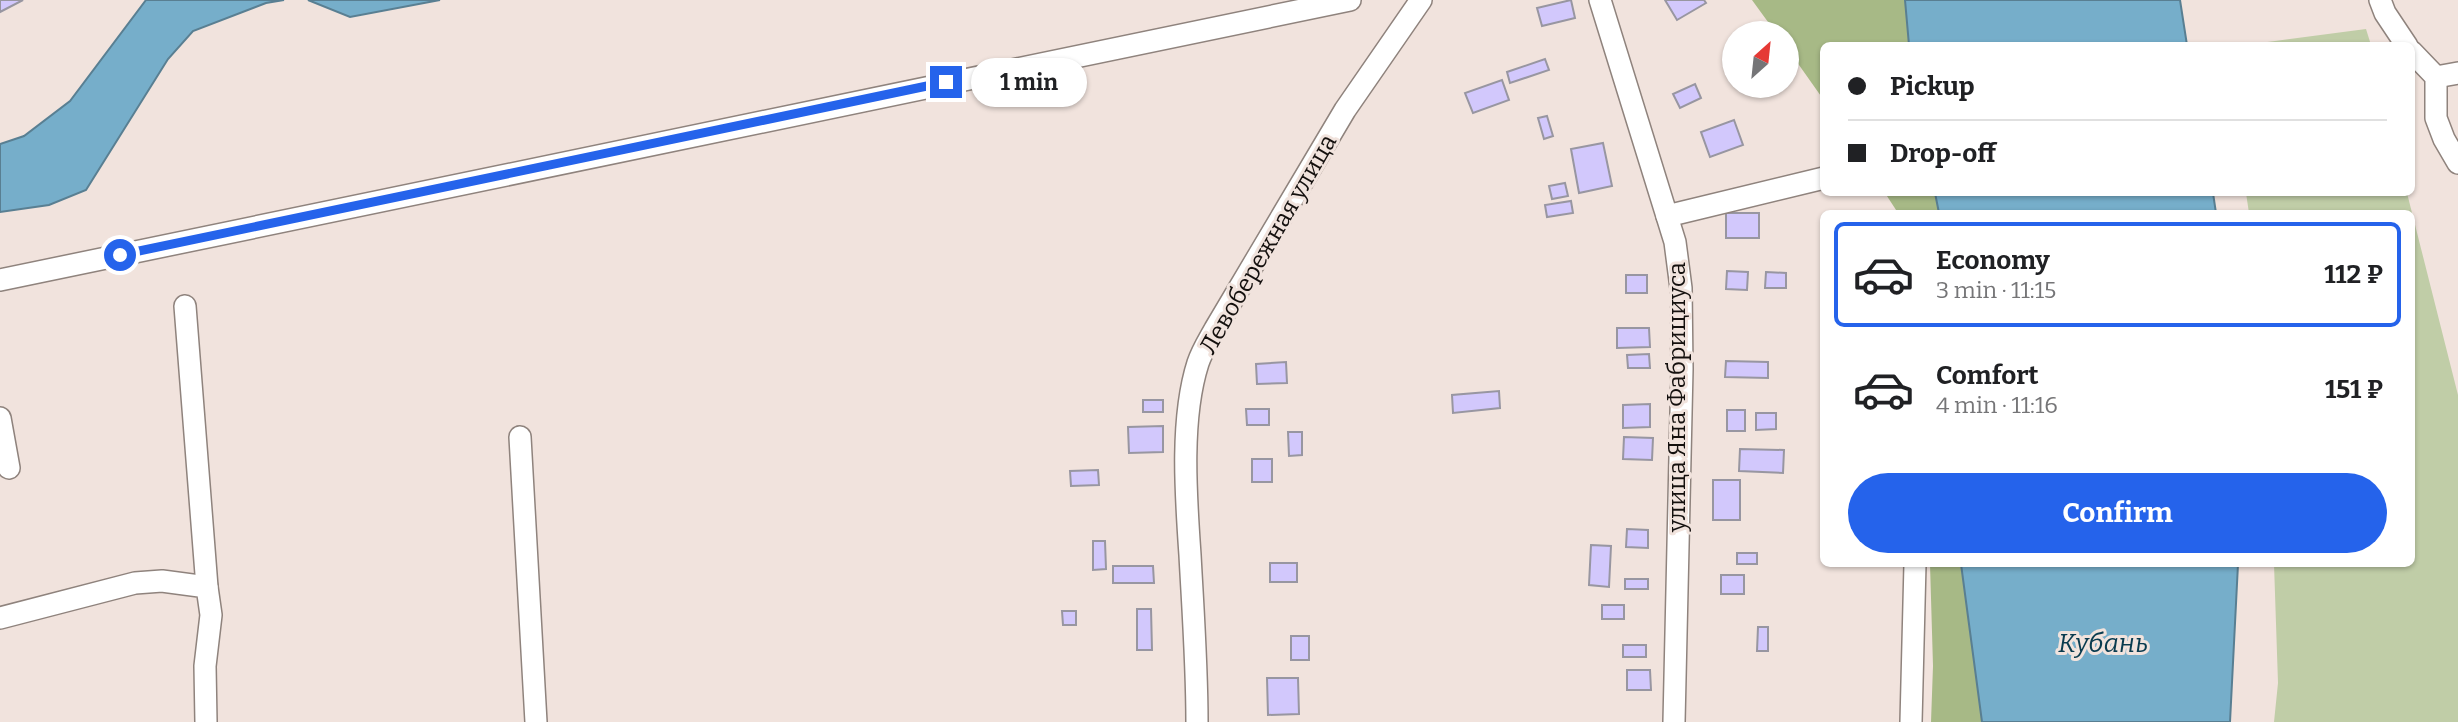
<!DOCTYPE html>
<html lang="en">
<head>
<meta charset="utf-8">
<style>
	:root { --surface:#fff; --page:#f6f6f6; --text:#202124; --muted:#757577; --line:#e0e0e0; --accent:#2563eb }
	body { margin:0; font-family:Bitter,serif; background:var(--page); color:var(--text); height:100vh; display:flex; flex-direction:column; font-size:26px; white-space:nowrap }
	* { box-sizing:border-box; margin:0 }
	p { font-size:23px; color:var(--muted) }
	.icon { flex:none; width:38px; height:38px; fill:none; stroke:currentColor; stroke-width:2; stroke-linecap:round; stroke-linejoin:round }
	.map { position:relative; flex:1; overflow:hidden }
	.drawer { position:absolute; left:1820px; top:210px; width:595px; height:357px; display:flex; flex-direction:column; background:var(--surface); border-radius:10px; box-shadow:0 2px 5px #0004 }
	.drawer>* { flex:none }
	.hud { position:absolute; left:1820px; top:42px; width:595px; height:154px; border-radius:10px; box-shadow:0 2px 5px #0004; display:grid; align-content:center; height:154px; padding:0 28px; background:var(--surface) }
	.needle { width:46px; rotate:27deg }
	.tools { position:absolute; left:1722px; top:21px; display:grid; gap:14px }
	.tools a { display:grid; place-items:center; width:77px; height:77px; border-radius:50%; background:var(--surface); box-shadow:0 2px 5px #0004; font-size:35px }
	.end { position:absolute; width:32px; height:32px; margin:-16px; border:9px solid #2563eb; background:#fff; box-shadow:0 0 0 4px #fff }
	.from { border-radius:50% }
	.bubble { position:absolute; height:49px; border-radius:24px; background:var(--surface); box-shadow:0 2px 5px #0004; font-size:23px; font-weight:700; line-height:49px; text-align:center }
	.hud b { display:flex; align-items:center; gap:24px; height:66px; font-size:26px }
	.hud b+b { border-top:2px solid var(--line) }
	.hud i { width:18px; height:18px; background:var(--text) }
	ul { padding:12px 0 0; list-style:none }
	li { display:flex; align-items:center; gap:21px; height:105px; margin:0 14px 10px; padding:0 14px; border:4px solid transparent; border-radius:10px }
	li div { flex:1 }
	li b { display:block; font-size:26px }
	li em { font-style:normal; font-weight:700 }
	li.on { border-color:var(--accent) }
	li>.icon { width:63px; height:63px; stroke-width:1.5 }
	.button { display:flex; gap:14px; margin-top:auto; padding:14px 28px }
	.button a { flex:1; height:80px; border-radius:42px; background:var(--accent); color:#fff; font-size:28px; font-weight:700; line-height:80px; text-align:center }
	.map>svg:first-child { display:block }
	.green { fill:#c0cda7 }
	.forest { fill:#a7b986 }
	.water { fill:#76aeca; stroke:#597f92; stroke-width:2 }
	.building { fill:#d2c8fc; stroke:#9896a1; stroke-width:2 }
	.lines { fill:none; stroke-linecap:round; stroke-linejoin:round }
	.minor-casing { stroke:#8f837d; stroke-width:24 }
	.minor { stroke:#fff; stroke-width:21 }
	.route { stroke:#2563eb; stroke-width:9 }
	.labels { text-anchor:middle; stroke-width:6; stroke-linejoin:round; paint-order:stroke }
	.street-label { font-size:24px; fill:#14100e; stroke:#f1e3dd }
	.water-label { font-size:26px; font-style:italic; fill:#093b4f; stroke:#f1e3dd }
</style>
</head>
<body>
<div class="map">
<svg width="2458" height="722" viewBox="0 0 2458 722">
	<rect width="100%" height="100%" fill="#f1e3dd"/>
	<g class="green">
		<polygon points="2366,29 2371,45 2245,45"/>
		<polygon points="2246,193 2407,193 2458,395 2458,722 2274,722 2278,683 2274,564 2412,564 2412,214 2249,213"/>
	</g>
	<g class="forest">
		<polygon points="1752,0 1905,0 1909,45 1824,46 1823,99 1787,48 1787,33 1776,33"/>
		<polygon points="1885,193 1935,193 1939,213 1898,213"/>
		<polygon points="1930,564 1961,564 1982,722 1931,722 1933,666"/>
	</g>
	<g class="water">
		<polygon points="146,0 284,0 266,3 193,31 168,59 86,190 49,205 0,212 0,144 24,136 70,101"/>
		<polygon points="308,0 440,0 350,17"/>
		<polygon points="1905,0 2180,0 2187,45 1909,45"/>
		<polygon points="1935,193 2213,193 2216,213 1939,213"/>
		<polygon points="1961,564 2238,564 2230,722 1982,722"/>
	</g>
	<g class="building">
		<polygon points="0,0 23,0 0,12"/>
		<polygon points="1571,0 1575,18 1542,26 1537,8"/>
		<polygon points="1665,0 1704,0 1706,3 1677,20"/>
		<polygon points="1545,59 1549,70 1510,83 1507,72"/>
		<polygon points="1502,80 1509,100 1473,113 1465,93"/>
		<polygon points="1695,84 1701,98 1680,108 1673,94"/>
		<polygon points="1547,116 1553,136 1544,139 1538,118"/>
		<polygon points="1734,120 1743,145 1710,157 1701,132"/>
		<polygon points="1603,143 1612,186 1579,193 1571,149"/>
		<polygon points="1565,183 1568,196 1552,199 1549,186"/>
		<polygon points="1571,201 1573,213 1547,217 1545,205"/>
		<rect x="1726" y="213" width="33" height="25"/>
		<polygon points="1727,271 1748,272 1747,290 1726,289"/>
		<polygon points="1766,272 1786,273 1786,288 1765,288"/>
		<rect x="1626" y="275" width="21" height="18"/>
		<polygon points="1617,328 1649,328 1650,347 1617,348"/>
		<polygon points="1649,354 1650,368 1628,368 1627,355"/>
		<polygon points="1726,361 1768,362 1768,378 1725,377"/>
		<polygon points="1286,362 1287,383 1257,384 1256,364"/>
		<polygon points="1499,391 1500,408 1453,413 1452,395"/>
		<rect x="1143" y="400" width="20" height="12"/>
		<polygon points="1650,404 1650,427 1623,428 1623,405"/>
		<polygon points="1246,409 1269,409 1269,425 1247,425"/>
		<rect x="1727" y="410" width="18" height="21"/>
		<polygon points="1756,413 1776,413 1776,429 1756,430"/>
		<polygon points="1163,426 1163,452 1129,453 1128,427"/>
		<polygon points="1288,432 1302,432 1302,455 1289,456"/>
		<polygon points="1624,437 1653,438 1652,460 1623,459"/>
		<polygon points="1740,449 1784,450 1783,473 1739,471"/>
		<rect x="1252" y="459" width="20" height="23"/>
		<polygon points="1098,470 1099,485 1071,486 1070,471"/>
		<rect x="1713" y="480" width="27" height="40"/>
		<polygon points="1627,529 1648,530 1648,548 1626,547"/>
		<polygon points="1093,541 1105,541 1106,569 1093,570"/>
		<polygon points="1591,545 1611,546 1609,587 1589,585"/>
		<rect x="1737" y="553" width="20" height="11"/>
		<rect x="1270" y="563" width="27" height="19"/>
		<polygon points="1113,566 1153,566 1154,583 1113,583"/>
		<rect x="1721" y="575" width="23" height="19"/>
		<rect x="1625" y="579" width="23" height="10"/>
		<rect x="1602" y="605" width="22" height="14"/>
		<polygon points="1137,609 1151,609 1152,650 1137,650"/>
		<polygon points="1062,611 1076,611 1076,625 1063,625"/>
		<polygon points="1758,627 1768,627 1768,651 1757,651"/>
		<rect x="1291" y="636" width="18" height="24"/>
		<rect x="1623" y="645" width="23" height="12"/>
		<polygon points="1627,670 1650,670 1651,690 1627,690"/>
		<polygon points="1267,678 1298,678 1299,714 1268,715"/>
	</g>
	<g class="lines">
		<g class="minor-casing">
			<g id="minor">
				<polyline points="1600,0 1675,242 1681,288 1682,369 1674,722"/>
				<polyline points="2380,0 2385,13 2407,46"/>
				<polyline points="2412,52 2436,77 2436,118 2444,139 2458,163"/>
				<polyline points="2436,77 2458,73"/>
				<polyline points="1667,216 1824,178"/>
				<polyline points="0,280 1350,0"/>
				<polyline points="185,306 207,587"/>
				<polyline points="0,418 9,468"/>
				<polyline points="520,437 536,722"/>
				<polyline points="0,618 135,583 162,581 207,587 211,615 205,666 206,722"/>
				<path d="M1197,722C1197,666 1193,611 1190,555C1186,497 1180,419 1198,363C1202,351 1209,340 1215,329L1345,110L1421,0"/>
				<polyline points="1911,722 1915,564"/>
			</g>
		</g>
		<use href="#minor" class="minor"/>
	</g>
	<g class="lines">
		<polyline class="route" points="120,255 946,82"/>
	</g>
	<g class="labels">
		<g class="street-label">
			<text transform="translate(1268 244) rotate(-60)" y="8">Левобережная улица</text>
			<text transform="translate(1677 397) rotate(-90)" y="8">улица Яна Фабрициуса</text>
		</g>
		<g class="water-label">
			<text x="2103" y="652">Кубань</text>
		</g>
	</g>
</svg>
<div class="tools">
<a><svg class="needle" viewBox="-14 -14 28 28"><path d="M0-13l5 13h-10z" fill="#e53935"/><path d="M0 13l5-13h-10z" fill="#757577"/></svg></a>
</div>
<i class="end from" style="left:120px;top:255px"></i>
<i class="end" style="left:946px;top:82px"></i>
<div class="bubble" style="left:971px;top:58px;width:116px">1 min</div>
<div class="hud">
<b><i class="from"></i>Pickup</b>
<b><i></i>Drop-off</b>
</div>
<section class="drawer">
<ul>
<li class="on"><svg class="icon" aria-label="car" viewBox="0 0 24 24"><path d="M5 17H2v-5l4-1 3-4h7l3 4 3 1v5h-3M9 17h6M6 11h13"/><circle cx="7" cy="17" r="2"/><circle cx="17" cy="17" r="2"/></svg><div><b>Economy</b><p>3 min · 11:15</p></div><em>112 ₽</em></li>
<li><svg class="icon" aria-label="car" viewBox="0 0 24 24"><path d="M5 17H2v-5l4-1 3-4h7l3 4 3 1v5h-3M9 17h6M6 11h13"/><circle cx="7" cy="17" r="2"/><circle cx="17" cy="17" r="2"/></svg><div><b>Comfort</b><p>4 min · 11:16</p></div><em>151 ₽</em></li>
</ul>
<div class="button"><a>Confirm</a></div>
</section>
</div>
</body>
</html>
